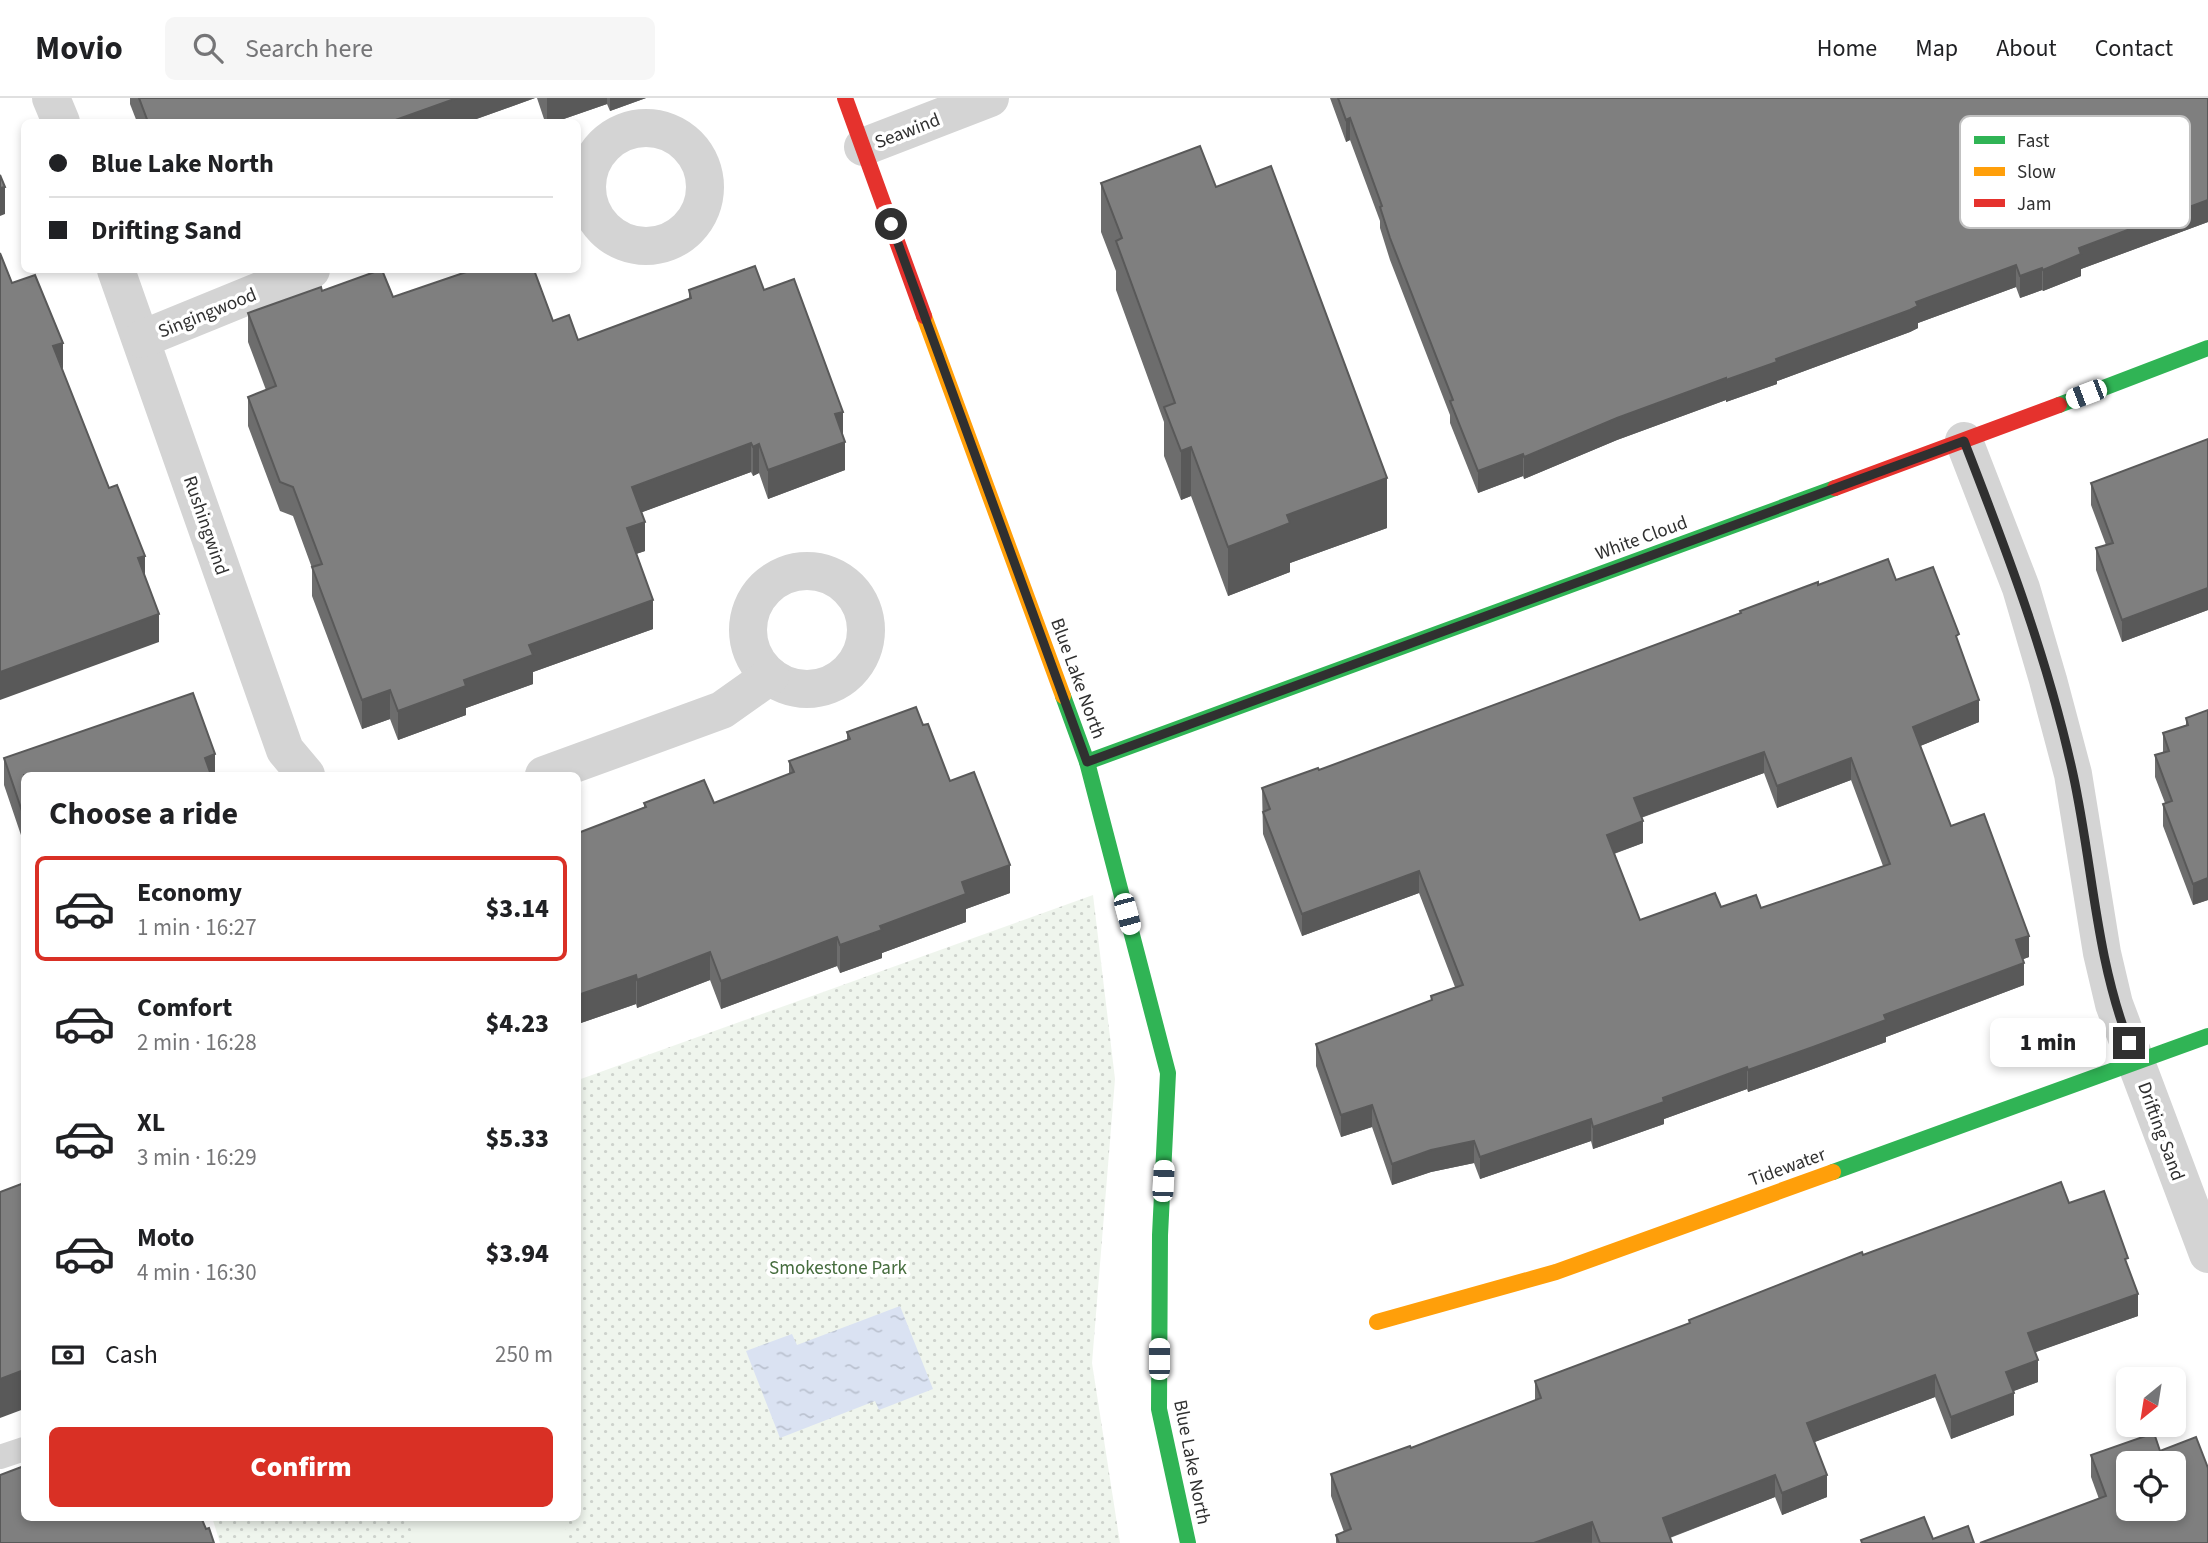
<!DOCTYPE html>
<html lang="en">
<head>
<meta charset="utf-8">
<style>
	:root { --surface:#fff; --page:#f6f6f6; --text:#202124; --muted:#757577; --line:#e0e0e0; --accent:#d93025 }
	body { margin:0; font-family:"Source Sans 3",sans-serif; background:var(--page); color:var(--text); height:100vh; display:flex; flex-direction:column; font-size:26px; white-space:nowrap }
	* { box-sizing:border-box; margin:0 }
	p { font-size:23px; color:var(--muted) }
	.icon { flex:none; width:38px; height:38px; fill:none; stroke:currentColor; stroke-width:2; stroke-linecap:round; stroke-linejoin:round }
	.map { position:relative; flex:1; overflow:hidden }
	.details { position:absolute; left:21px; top:674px; width:560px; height:749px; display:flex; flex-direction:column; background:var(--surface); border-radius:10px; box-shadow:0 4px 10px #0003 }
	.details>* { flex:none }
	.banner { position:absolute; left:21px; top:21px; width:560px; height:154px; border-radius:10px; box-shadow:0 4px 10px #0003; display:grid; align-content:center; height:154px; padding:0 28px; background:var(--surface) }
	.needle { width:46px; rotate:210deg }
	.tools { position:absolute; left:2116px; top:1269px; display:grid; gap:14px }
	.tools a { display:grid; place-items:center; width:70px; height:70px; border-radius:10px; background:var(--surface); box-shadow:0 4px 10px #0003; font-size:35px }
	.end { position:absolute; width:32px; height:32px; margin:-16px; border:9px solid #303030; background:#fff; box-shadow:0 0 0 4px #fff }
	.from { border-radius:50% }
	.bubble { position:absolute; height:49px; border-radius:10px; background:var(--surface); box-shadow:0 4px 10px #0003; font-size:23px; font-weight:800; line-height:49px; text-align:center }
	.car { position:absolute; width:21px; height:42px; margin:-21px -10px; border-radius:9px; box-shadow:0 0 5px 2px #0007; background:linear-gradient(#fff 24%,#345 0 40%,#fff 0 76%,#345 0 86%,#fff 0) }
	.banner b { display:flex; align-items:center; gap:24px; height:66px; font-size:26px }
	.banner b+b { border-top:2px solid var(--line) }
	.banner i { width:18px; height:18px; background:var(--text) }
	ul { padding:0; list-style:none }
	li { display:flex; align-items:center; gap:21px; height:105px; margin:0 14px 10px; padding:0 14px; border:4px solid transparent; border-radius:10px }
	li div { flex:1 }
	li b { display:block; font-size:26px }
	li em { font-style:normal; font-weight:800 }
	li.selected { border-color:var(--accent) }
	li>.icon { width:63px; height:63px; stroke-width:1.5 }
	h2 { padding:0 28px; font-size:32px; line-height:84px }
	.pay { display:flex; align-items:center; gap:18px; height:77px; padding:0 28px; font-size:26px }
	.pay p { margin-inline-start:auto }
	.action { display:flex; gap:14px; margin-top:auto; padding:14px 28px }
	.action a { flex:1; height:80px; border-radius:10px; background:var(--accent); color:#fff; font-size:28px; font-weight:800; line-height:80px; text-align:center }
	header { display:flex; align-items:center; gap:42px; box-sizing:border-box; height:98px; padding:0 35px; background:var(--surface); border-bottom:2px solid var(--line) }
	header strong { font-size:33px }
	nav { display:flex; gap:38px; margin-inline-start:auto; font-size:24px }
	.search { width:490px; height:63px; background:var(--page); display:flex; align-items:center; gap:18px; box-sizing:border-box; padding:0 24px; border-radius:10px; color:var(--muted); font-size:26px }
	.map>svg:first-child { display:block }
	.park { fill:url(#park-dots) }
	.pitch { fill:#eff5ed }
	.water { fill:url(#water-ripples) }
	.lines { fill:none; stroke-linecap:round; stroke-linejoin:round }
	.lane { stroke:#d4d4d4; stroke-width:24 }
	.street { stroke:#d4d4d4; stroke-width:38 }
	.fast { stroke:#30b455; stroke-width:16 }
	.slow { stroke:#ff9f0a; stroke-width:16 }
	.jam { stroke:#e5322d; stroke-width:16 }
	.wall { fill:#6d6d6d; fill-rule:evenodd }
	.shaded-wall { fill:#595959 }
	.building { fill:#7f7f7f; stroke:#595959; stroke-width:2; fill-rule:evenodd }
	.route { stroke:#303030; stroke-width:9 }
	.labels { text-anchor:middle; stroke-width:7; stroke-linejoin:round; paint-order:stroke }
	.street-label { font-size:19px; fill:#303030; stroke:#fff }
	.park-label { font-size:19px; fill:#456c3d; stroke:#fff }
	.key { fill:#fff; stroke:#c1c1c1; stroke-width:2 }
	.key-label { font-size:19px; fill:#303030 }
</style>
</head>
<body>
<header>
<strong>Movio</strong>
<div class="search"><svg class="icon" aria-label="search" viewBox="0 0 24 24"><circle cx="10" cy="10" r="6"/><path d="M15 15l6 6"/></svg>Search here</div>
<nav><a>Home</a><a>Map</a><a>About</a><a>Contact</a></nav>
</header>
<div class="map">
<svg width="2208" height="1445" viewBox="0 0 2208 1445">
	<defs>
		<pattern id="park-dots" width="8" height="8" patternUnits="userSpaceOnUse" patternTransform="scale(1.75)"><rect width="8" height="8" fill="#eff5ed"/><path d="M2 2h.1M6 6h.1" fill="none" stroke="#cdd2cc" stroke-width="1.8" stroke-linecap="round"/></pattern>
		<pattern id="water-ripples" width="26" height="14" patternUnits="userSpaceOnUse" patternTransform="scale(1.75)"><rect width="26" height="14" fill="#dae2f2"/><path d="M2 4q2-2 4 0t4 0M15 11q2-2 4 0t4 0" fill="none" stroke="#bbc2d0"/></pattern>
	</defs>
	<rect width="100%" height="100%" fill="#fff"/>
	<polygon class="park" points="1093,797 1115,981 1092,1265 1120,1445 220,1445 212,1419 578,1419 578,982"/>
	<polygon class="pitch" points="407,1419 562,1419 569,1445 415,1445"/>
	<polygon class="water" points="900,1208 933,1291 879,1312 875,1303 780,1340 746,1253 792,1236 797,1247"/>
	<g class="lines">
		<polyline class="lane" points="0,1359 24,1351"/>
		<g class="street">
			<polyline points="51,0 61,24"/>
			<circle cx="646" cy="89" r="59"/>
			<polyline points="863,49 990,0"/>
			<polyline points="116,172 285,652 306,677"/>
			<polyline points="142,241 311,172"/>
			<polyline points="1964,343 2021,490 2048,582 2073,676 2102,855 2114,906 2208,1156"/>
			<circle cx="807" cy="532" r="59"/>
			<polyline points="544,677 722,612 770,578"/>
		</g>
		<g class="fast">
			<polyline points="2059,307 2208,250"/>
			<polyline points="1063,598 1087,664 1168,975 1160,1137 1159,1311 1188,1445"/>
			<polyline points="1087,664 1835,390"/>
			<polyline points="1833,1074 2208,938"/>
		</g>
		<g class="slow">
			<polyline points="924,218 1063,598"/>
			<polyline points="1377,1224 1556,1174 1833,1074"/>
		</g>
		<g class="jam">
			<polyline points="845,0 924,218"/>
			<polyline points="1835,390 2059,307"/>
		</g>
	</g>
	<g class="wall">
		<polygon points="130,0 535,0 468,24 137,24 130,6"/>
		<polygon points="537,0 646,0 610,13 607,6 555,24 545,24"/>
		<polygon points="1330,0 2208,0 2208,124 2081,171 2081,178 2043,193 2042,192 2020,200 2016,189 1918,225 1918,230 1910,234 1777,283 1777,286 1726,304 1726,302 1617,342 1524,381 1523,378 1478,395 1450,325 1450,317 1390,162 1380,130 1380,123 1350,42 1346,44"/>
		<polygon points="1101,85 1216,89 1387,430 1290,465 1290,474 1228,498 1191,398 1181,402 1164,358 1164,324 1116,192 1116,173 1101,134"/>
		<polygon points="689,192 764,192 843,338 845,372 768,401 759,375 753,378 751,374 642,414 645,453 636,456 653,531 533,574 533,586 466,610 466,617 398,642 390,621 362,631 312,498 312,470 293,418 280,413 248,328 248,299 266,292 248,244 248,215 322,193 393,199 553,223 578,242 689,201"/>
		<polygon points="2208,341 2208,512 2122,544 2096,472 2096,450 2106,447 2091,407 2091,385"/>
		<path d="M1896,482L1959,546L1979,624L1920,648L1951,728L2029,859L2023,861L2024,887L1886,939V944L1813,971L1748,994L1747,991L1664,1021V1026L1593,1051L1591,1043L1480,1081L1474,1065L1431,1074L1392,1087L1372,1029L1341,1039L1316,968V946L1431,903V898L1455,889L1419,795L1302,838L1263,736L1262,690L1319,672L1740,516V513L1818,487ZM1764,675L1777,710L1851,682L1883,768L1761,810L1721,809L1640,822L1614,756L1643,745L1641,720Z"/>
		<polygon points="2208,612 2208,802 2193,807 2163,728 2163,706 2165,705 2155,679 2155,657 2163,655 2163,635 2186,627 2186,620"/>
		<polygon points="923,627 950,683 1010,795 966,811 966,824 882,855 882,860 840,875 837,868 721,911 710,882 637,910 636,906 578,926 578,735 644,709 644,705 714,705 789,676 789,663 847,642 847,634"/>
		<polygon points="4,660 215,677 24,677 24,746 4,687"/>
		<polygon points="2069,1105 2128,1170 2138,1218 2035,1254 2038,1284 2013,1293 2014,1317 1951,1341 1935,1299 1814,1344 1827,1399 1782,1417 1775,1399 1670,1440 1672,1445 1336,1445 1336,1437 1344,1434 1331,1398 1331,1376 1411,1350 1535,1303 1535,1283 1689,1226 1689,1222 1863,1157"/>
		<polygon points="2160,1353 2208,1370 2099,1401 2091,1379 2091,1357"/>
	</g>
	<g class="shaded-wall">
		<polygon points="457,0 535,0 468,24 390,24"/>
		<polygon points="547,0 607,0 607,6 555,24 547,24"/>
		<polygon points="610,0 646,0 610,13"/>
		<polygon points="1350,20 1350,42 1346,44 1346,22"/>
		<polygon points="5,89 5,116 0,118 0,90"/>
		<polygon points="2208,102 2208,124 2081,171 2081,178 2043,193 2043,172 2079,150"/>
		<polygon points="2016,167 2016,189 1918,225 1918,230 1910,234 1777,283 1777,286 1726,304 1726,282 1916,204"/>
		<polygon points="2042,170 2042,192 2020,200 2020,178"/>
		<polygon points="63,245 63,272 53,248"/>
		<polygon points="1726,280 1726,302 1617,342 1524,381 1524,359 1617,320"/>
		<polygon points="843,314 843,343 835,316"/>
		<polygon points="845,344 845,372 768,401 768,372"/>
		<polygon points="751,345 751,374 632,418 632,389"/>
		<polygon points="759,346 759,375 753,378 753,349"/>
		<polygon points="1191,349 1191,398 1181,402 1181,353"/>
		<polygon points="1523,356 1523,378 1478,395 1478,373"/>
		<polygon points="1387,380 1387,430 1290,465 1290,474 1228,498 1228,449 1287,417"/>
		<polygon points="645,424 645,453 627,459 627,430"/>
		<polygon points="145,458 145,485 138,460"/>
		<polygon points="2208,490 2208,512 2122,544 2122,522"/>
		<polygon points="653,502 653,531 533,574 533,586 466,610 466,617 398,642 398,613 529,547"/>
		<polygon points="159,516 159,544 0,602 0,574"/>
		<polygon points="390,592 390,621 362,631 362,602"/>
		<polygon points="1979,602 1979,624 1913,651 1913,629"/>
		<polygon points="1764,654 1764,675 1634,722 1634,700"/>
		<polygon points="215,656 215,677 205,677 205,660"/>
		<polygon points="1851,660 1851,682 1777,710 1777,688"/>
		<polygon points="1643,723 1643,745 1607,758 1607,737"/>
		<polygon points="1010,767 1010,795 966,811 966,824 882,855 882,860 840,875 840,847 962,784"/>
		<polygon points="1419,773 1419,795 1302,838 1302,816"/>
		<polygon points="2208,780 2208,802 2193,807 2193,786"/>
		<polygon points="2029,838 2029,859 2016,864 2016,842"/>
		<polygon points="837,839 837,868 721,911 721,883"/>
		<polygon points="710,854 710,882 637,910 637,882"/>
		<polygon points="2024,865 2024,887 1886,939 1886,944 1813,971 1748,994 1748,972 1884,917"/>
		<polygon points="636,877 636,906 578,926 578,897"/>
		<polygon points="1747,969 1747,991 1664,1021 1664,1026 1593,1051 1593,1029 1663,1000"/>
		<polygon points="1372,1007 1372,1029 1341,1039 1341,1017"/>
		<polygon points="1591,1021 1591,1043 1480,1081 1480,1059"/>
		<polygon points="1474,1043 1474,1065 1431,1074 1392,1087 1392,1066 1431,1052"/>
		<polygon points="2138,1196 2138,1218 2028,1257 2028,1235"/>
		<polygon points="2038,1262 2038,1284 2006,1296 2006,1274"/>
		<polygon points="24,1272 24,1311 0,1320 0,1281"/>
		<polygon points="1935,1277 1935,1299 1807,1347 1807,1325"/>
		<polygon points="2014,1295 2014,1317 1951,1341 1951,1319"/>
		<polygon points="1775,1377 1775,1399 1663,1442 1663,1420"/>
		<polygon points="1827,1377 1827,1399 1782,1417 1782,1395"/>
		<polygon points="1592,1424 1592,1445 1534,1445"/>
	</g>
	<g class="building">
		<polygon points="139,0 457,0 390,24 148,24"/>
		<polygon points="1338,0 2208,0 2208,102 2079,150 2081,156 2043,172 2042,170 2020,178 2016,167 1916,204 1918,208 1910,212 1776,261 1777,264 1726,282 1726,280 1617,320 1524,359 1523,356 1478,373 1450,303 1453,302 1390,140 1380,109 1382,108 1350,20 1346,22"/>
		<polygon points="1200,48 1216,89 1271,68 1387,380 1287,417 1290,425 1228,449 1191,349 1181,353 1164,309 1175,305 1116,143 1122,140 1101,85"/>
		<polygon points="0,77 5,89 0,90"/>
		<polygon points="0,155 12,185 35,177 63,245 53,248 109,390 117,387 145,458 138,460 159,516 0,574"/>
		<polygon points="755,168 764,192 794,181 843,314 835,316 845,344 768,372 759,346 753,349 751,345 632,389 645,424 627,430 653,502 529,547 533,557 464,582 466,588 398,613 390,592 362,602 312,469 322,466 293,389 280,384 248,299 276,288 248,215 321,189 322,193 380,172 382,172 393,199 472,172 534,172 553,223 569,217 578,242 691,200 689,192"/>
		<polygon points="2208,341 2208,490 2122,522 2096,450 2113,445 2091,385"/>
		<path d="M1888,461L1896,482L1933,469L1959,536L1956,538L1979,602L1913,629L1951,728L1984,716L2029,838L2016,842L2024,865L1884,917L1886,922L1813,949L1748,972L1747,969L1663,1000L1664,1004L1593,1029L1591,1021L1480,1059L1474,1043L1431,1052L1392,1066L1372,1007L1341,1017L1316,946L1432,902L1431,898L1463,887L1419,773L1302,816L1263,714L1270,711L1262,690L1318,670L1319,672L1741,515L1740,513L1818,484V487ZM1764,654L1777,688L1851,660L1890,766L1761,810L1756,797L1721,809L1715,795L1640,822L1607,737L1643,723L1634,700Z"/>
		<polygon points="193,595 215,656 205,660 211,677 24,677 24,719 4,660"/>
		<polygon points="916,609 923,627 928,626 950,683 974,674 1010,767 962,784 966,796 880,828 882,832 840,847 837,839 721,883 710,854 637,882 636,877 578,897 578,735 646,709 644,705 704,682 714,705 794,674 789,663 850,641 847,634"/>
		<polygon points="2208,612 2208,780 2193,786 2163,706 2172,703 2155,657 2169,653 2163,635 2188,627 2186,620"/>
		<polygon points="2061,1084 2069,1105 2104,1093 2128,1160 2125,1161 2138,1196 2028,1235 2038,1262 2006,1274 2014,1295 1951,1319 1935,1277 1807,1325 1827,1377 1782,1395 1775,1377 1663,1420 1672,1445 1600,1445 1592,1424 1534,1445 1339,1445 1336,1437 1351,1431 1331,1376 1410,1348 1411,1350 1541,1300 1535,1283 1690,1225 1689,1222 1862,1154 1863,1157"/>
		<polygon points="24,1085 24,1272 0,1281 0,1094"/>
		<path d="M2154,1335L2160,1353L2196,1339L2208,1370V1445H1980L2106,1398L2091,1357ZM2128,1365H2174V1410H2128Z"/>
		<polygon points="24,1368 24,1419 201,1419 206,1431 209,1430 214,1445 0,1445 0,1377"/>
		<polygon points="1924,1419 1933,1441 1968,1428 1974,1445 1862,1445 1861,1442"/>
	</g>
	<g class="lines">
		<path class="route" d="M891,126L1087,664L1964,343C2006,451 2048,561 2073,676C2093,768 2095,856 2129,945"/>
	</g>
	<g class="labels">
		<g class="street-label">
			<text transform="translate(907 32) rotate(-21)" y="7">Seawind</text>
			<text transform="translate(207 214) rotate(-22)" y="7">Singingwood</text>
			<text transform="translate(207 427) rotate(71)" y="7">Rushingwind</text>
			<text transform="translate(1641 439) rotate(-20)" y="7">White Cloud</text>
			<text transform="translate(1079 580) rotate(70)" y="7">Blue Lake North</text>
			<text transform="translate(2162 1033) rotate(70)" y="7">Drifting Sand</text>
			<text transform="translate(1787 1068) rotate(-20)" y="7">Tidewater</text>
			<text transform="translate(1193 1364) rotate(79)" y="7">Blue Lake North</text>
		</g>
		<g class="park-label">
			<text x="838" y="1176">Smokestone Park</text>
		</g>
	</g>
	<rect x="1960" y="18" width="230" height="112" rx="10" class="key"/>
	<rect x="1974" y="38" width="31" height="8" fill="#30b455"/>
	<rect x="1974" y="69" width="31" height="9" fill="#ff9f0a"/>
	<rect x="1974" y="101" width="31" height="8" fill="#e5322d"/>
	<g class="key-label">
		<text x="2017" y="49">Fast</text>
		<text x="2017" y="80">Slow</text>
		<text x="2017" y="112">Jam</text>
	</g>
</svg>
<div class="tools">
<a><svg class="needle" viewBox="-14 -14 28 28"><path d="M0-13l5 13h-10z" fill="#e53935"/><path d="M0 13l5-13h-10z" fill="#757577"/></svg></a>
<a><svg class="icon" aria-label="locate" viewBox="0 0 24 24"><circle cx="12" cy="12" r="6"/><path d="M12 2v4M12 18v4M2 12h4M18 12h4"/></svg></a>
</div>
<i class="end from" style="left:891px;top:126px"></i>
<i class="end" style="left:2129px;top:945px"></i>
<div class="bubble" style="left:1990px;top:920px;width:116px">1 min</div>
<i class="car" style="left:2086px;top:296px;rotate:249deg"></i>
<i class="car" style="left:1127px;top:816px;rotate:165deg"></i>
<i class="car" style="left:1163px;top:1083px;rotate:3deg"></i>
<i class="car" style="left:1159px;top:1261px;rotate:0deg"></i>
<div class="banner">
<b><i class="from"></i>Blue Lake North</b>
<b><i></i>Drifting Sand</b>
</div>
<section class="details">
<h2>Choose a ride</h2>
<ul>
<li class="selected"><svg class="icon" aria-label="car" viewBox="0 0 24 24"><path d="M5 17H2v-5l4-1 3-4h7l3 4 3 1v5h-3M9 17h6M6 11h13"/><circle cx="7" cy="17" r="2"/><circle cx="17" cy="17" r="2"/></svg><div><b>Economy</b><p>1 min · 16:27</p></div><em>$3.14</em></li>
<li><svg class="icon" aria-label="car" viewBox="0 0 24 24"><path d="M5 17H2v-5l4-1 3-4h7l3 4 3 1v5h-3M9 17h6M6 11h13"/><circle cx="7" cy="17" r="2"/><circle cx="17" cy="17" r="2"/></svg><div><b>Comfort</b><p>2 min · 16:28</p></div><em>$4.23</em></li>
<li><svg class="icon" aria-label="car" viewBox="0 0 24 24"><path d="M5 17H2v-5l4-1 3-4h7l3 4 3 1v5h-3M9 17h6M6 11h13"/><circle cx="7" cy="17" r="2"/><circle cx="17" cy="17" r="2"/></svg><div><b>XL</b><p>3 min · 16:29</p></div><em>$5.33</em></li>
<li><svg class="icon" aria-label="car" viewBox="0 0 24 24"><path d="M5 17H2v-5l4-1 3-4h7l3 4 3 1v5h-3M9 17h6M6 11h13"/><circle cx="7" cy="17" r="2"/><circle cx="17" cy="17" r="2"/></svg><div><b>Moto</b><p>4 min · 16:30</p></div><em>$3.94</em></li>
</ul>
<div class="pay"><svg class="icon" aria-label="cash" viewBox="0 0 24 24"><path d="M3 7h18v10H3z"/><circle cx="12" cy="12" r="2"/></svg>Cash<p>250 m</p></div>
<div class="action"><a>Confirm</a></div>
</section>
</div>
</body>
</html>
